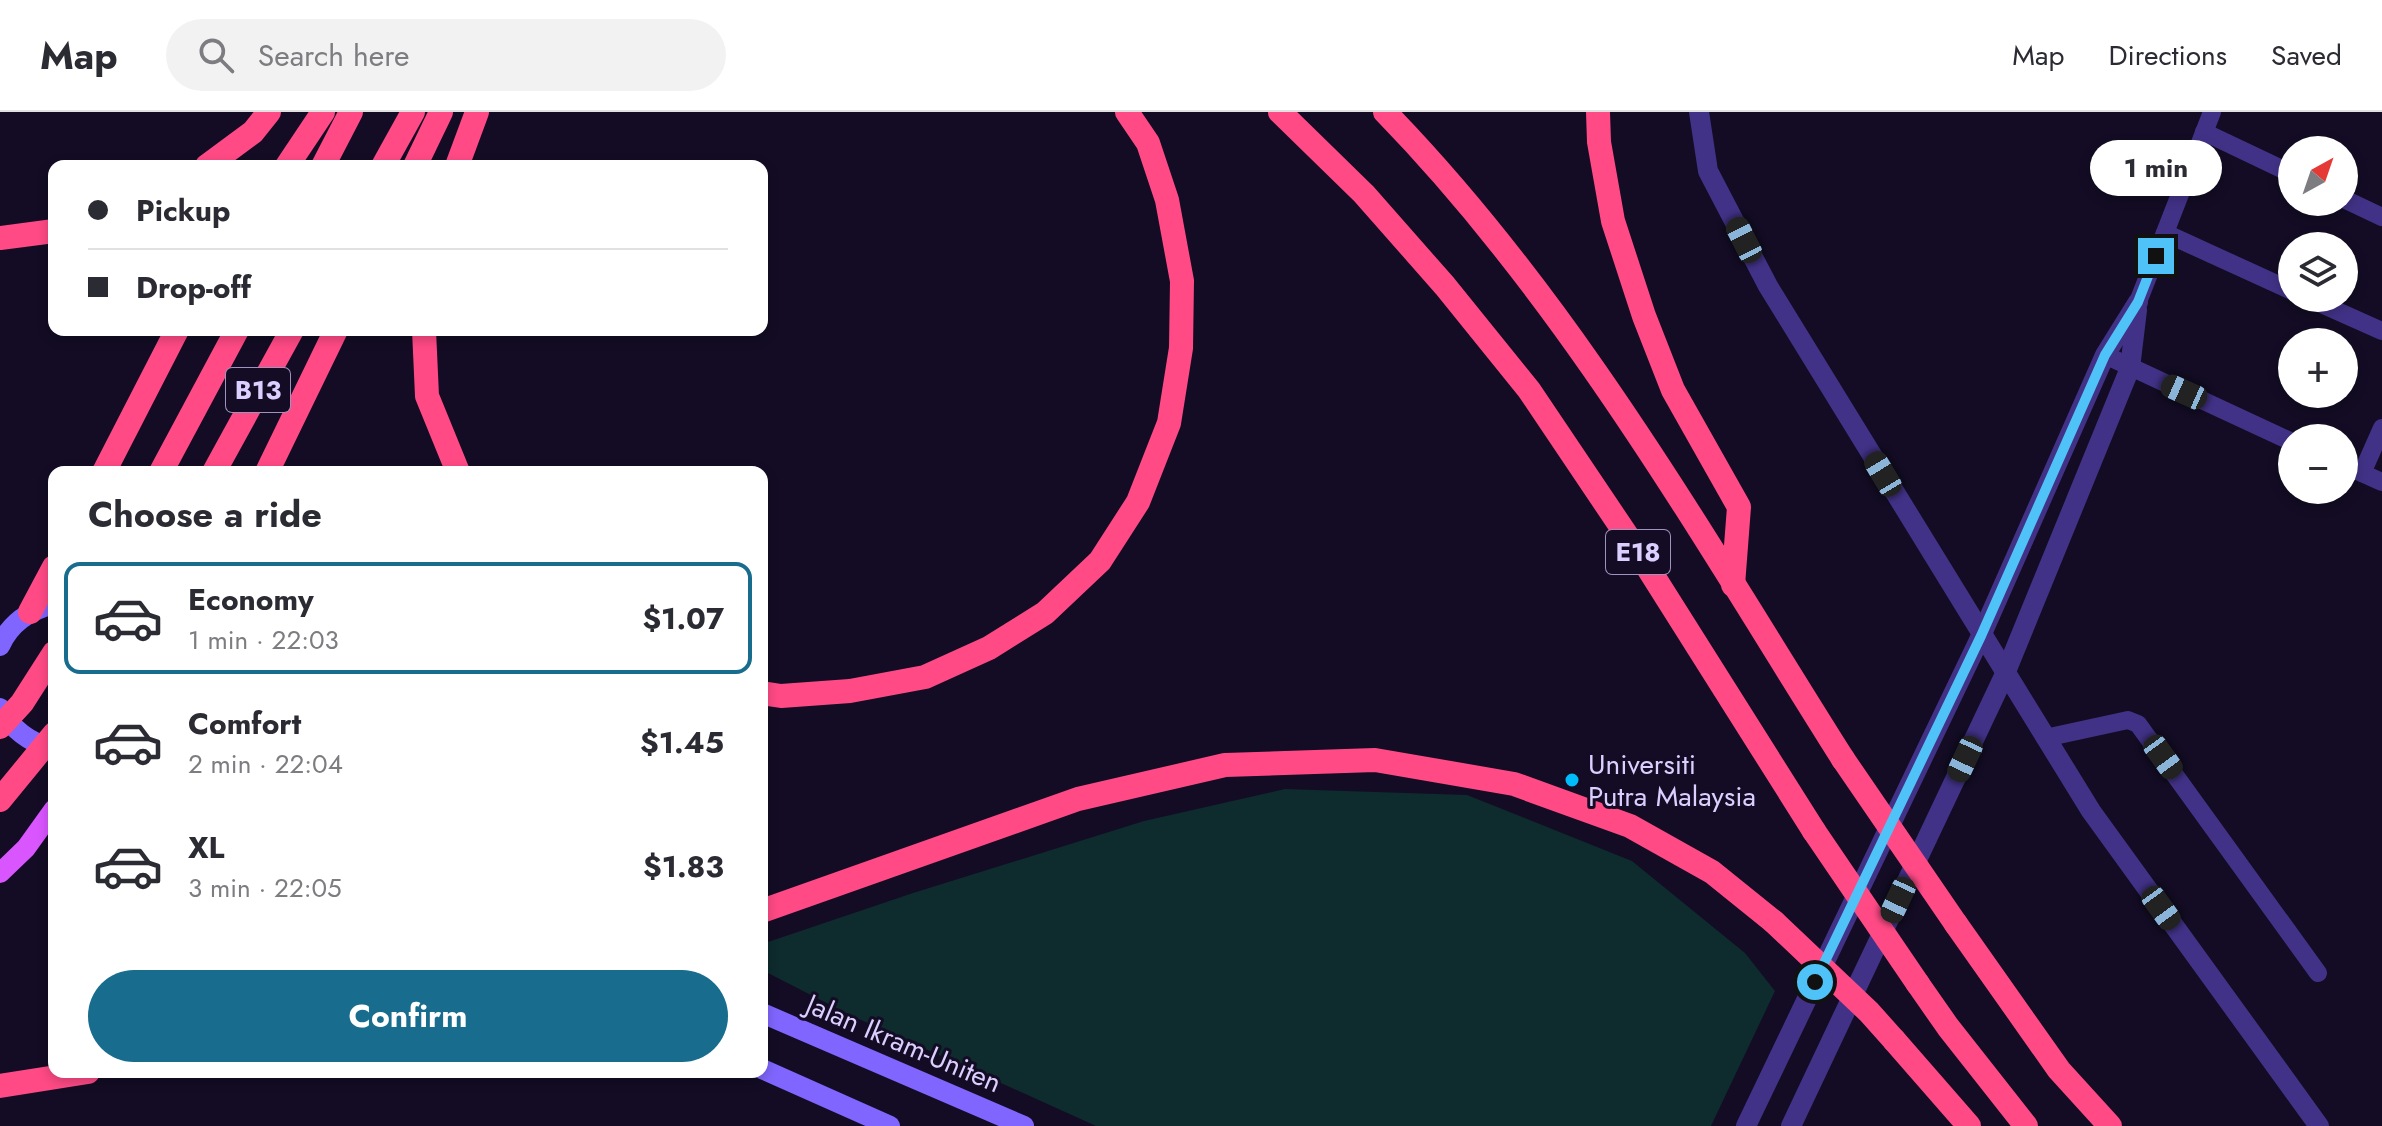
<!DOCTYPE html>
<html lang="en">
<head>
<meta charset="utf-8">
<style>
	:root { --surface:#fff; --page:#f2f2f3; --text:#2b2b33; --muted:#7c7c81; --line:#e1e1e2; --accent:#186c8d }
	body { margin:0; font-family:Jost,sans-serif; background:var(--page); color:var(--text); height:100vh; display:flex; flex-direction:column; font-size:30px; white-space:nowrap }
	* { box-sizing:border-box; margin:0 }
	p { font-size:26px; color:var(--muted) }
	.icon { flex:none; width:44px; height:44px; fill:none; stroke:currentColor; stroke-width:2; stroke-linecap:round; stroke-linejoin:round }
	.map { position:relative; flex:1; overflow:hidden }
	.panel { position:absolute; left:48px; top:354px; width:720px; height:612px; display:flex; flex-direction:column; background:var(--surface); border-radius:16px; box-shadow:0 4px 12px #0003 }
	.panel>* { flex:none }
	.guide { position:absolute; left:48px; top:48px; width:720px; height:176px; border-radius:16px; box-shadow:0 4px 12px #0003; display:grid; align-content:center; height:176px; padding:0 40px; background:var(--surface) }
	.needle { width:52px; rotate:40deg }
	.controls { position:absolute; left:2278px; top:24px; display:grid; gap:16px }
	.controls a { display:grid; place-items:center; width:80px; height:80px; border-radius:50%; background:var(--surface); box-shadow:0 4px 12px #0003; font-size:40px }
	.end { position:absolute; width:36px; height:36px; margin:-18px; border:10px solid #4fc3f7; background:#111; box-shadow:0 0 0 4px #111 }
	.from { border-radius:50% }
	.bubble { position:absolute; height:56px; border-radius:28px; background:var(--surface); box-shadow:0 4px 12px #0003; font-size:26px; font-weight:700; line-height:56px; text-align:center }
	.car { position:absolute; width:24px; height:48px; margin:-24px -12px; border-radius:10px; box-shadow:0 0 6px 2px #0007; background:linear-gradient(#222 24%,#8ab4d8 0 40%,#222 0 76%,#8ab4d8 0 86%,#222 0) }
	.guide b { display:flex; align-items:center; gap:28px; height:76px; font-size:30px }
	.guide b+b { border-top:2px solid var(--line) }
	.guide i { width:20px; height:20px; background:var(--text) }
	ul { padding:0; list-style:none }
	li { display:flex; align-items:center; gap:24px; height:112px; margin:0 16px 12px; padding:0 24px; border:4px solid transparent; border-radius:16px }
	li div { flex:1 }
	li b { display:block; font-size:30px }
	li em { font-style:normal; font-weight:700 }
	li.current { border-color:var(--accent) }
	li>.icon { width:72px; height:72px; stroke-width:1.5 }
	h2 { padding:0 40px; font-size:36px; line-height:96px }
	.cta { display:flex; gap:16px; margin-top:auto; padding:16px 40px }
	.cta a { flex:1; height:92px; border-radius:48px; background:var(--accent); color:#fff; font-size:32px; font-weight:700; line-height:92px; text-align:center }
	header { display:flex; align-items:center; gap:48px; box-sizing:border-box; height:112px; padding:0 40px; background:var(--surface); border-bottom:2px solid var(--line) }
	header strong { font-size:38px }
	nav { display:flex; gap:44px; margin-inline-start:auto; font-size:28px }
	.search { width:560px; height:72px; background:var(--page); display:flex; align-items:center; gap:20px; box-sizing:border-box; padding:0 28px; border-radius:44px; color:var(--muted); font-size:30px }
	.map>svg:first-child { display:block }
	.green { fill:#0e2b2e }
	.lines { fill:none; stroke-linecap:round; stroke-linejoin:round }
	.service { stroke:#423287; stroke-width:18 }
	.minor { stroke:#423287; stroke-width:20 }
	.secondary { stroke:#8066ff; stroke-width:20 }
	.primary { stroke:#d956ff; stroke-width:20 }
	.motorway { stroke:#ff4a86; stroke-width:24 }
	.motorway-bridge { stroke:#ff4a86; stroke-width:24 }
	.route { stroke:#4fc3f7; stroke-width:10 }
	.poi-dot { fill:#00bcfa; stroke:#130c24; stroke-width:3 }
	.labels { text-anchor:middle; stroke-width:6; stroke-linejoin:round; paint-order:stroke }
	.shield { fill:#130c24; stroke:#9f94bd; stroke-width:2 }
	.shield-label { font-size:26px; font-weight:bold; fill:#dbcfff }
	.poi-label { font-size:28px; fill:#dbcfff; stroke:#130c24; text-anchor:start }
	.street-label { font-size:28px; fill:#dbcfff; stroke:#130c24 }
</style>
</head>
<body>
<header>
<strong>Map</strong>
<div class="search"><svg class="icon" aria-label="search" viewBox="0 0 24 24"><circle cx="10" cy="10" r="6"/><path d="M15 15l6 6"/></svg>Search here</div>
<nav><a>Map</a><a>Directions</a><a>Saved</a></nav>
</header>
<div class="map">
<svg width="2382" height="1014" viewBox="0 0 2382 1014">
	<rect width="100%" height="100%" fill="#130c24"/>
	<polygon class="green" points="1285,677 1467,683 1632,749 1745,841 1775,879 1711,1014 1096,1014 848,902 762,858 762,832 913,781 1144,709"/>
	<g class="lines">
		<g class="service">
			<polyline points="2204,20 2292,62"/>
			<polyline points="2344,87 2382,105"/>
			<polyline points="2165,121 2292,179"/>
			<polyline points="2308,186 2382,219"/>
			<polyline points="2138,190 2212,0"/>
			<polyline points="2105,243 2292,330"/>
			<polyline points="2344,353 2382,370"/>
			<polyline points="2362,361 2382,316"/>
			<polyline points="2045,626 2128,608 2138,612 2318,861"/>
		</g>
		<g class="minor">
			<polyline points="1699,0 1708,59 1768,174 2091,699 2319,1014"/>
			<polyline points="1746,1014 1981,524 2105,243 2138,190"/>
			<polyline points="1791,1014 2005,562 2130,256 2137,198"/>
		</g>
		<g class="secondary">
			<path d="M0,534C10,511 30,498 54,492"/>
			<path d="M0,596C12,618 30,631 54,637"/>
			<polyline points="762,901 1024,1014"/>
			<polyline points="762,957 890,1014"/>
		</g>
		<polyline class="primary" points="0,761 26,736 54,697"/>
		<g class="motorway">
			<polyline points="1280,0 1364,82 1445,174 1529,278 1638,440 1814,719"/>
			<path d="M1385,0C1570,190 1702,424 1843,647"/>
			<polyline points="1598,0 1599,30 1613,109 1644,204 1673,278 1739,395 1733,473"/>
			<polyline points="207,54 253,20 269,0"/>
			<polyline points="287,54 323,0"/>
			<polyline points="323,54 351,0"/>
			<polyline points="383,54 413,0"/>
			<polyline points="415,54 441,0"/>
			<polyline points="457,54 477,0"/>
			<polyline points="0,126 54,119"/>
			<polyline points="424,218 427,284 458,360"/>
			<polyline points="104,360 177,218"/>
			<polyline points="161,360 237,218"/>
			<polyline points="214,360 292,218"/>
			<polyline points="267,360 336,218"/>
			<polyline points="30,500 54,455"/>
			<polyline points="762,581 781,584 850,579 925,565 989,536 1045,501 1100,449 1138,390 1169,311 1181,236 1182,169 1167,88 1148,31 1127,0"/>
			<polyline points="762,799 1078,687 1225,653 1375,648 1514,672 1630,714 1712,760 1774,810"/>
			<polyline points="1956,812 2059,958 2110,1014"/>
			<polyline points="1918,872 1948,915 2026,1014"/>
			<polyline points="1894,928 1969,1014"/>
			<polyline points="0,974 88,960"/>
		</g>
		<g class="motorway-bridge">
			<polyline points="0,615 22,591 54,541"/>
			<polyline points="1843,647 1956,812"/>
			<polyline points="0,688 54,622"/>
			<polyline points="1814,719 1918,872"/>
			<polyline points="1774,810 1869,900 1894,928"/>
		</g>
	</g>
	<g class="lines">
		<polyline class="route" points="1815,870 1981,524 2105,243 2138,190 2156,144"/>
	</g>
	<circle class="poi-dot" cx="1572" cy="668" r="8"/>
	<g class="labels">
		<g class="shield">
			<rect x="226" y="256" width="64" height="44" rx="6"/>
			<rect x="1606" y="418" width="64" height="44" rx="6"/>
		</g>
		<g class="shield-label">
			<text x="258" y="287">B13</text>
			<text x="1638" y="449">E18</text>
		</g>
		<g class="poi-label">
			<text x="1588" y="662">Universiti<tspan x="1588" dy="32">Putra Malaysia</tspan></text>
		</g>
		<g class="street-label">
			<text transform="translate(904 931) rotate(23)" y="10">Jalan Ikram-Uniten</text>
		</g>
	</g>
</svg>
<div class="controls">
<a><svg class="needle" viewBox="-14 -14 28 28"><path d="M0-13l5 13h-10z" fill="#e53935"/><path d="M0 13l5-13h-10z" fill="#7c7c81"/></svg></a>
<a><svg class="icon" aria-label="layers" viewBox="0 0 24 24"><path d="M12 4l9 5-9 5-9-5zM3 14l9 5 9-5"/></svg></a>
<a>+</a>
<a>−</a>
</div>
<i class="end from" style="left:1815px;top:870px"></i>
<i class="end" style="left:2156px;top:144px"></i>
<div class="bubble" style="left:2090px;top:28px;width:132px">1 min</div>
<i class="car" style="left:1744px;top:128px;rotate:333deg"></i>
<i class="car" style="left:2184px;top:280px;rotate:294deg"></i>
<i class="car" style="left:1883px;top:362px;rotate:329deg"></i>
<i class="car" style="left:2163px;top:645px;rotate:144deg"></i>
<i class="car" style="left:1965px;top:647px;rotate:205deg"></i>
<i class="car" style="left:1898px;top:788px;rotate:205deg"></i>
<i class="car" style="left:2161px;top:796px;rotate:144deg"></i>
<div class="guide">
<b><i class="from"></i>Pickup</b>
<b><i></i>Drop-off</b>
</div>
<section class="panel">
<h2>Choose a ride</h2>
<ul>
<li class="current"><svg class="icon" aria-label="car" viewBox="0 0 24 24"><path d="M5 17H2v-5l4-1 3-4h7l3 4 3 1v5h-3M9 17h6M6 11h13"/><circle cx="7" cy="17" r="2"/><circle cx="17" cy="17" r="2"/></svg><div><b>Economy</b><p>1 min · 22:03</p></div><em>$1.07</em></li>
<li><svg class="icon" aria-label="car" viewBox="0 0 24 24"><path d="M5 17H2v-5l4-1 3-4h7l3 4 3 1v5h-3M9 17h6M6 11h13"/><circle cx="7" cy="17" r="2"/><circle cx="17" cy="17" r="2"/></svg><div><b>Comfort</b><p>2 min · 22:04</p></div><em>$1.45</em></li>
<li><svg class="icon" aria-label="car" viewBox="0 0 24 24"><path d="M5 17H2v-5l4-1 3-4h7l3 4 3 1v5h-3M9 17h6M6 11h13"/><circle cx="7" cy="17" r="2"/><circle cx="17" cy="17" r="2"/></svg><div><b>XL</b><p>3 min · 22:05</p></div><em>$1.83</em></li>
</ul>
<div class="cta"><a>Confirm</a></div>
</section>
</div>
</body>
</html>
